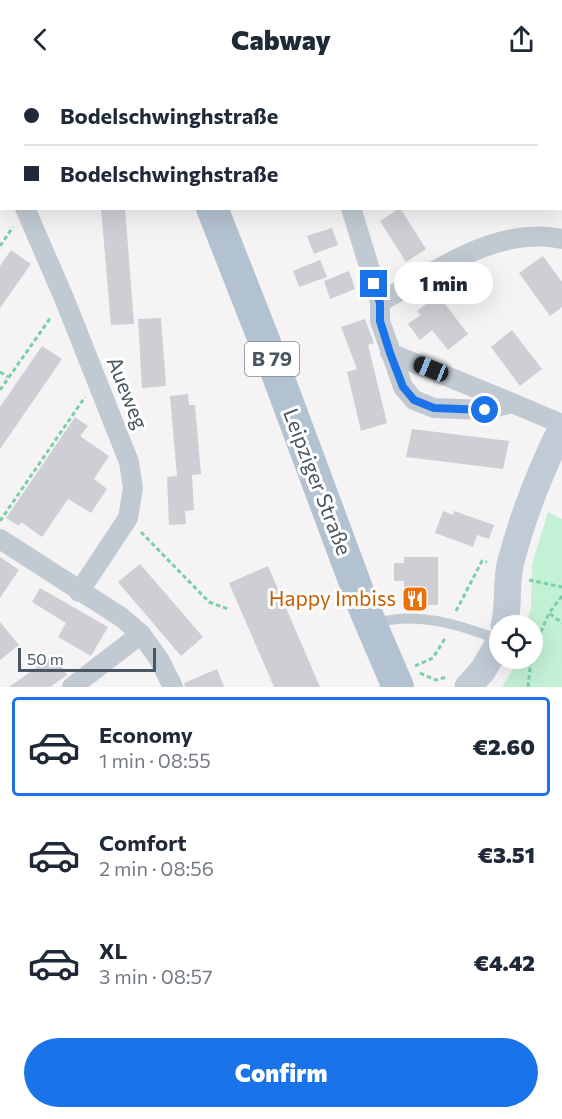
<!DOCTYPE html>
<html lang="en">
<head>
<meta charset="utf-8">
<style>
	:root { --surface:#fff; --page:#f2f2f3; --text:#1f2937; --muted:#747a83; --line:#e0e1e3; --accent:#1a73e8 }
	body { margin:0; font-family:Commissioner,sans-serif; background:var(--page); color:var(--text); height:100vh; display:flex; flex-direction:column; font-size:22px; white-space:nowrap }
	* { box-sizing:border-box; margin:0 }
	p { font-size:20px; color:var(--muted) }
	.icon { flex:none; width:33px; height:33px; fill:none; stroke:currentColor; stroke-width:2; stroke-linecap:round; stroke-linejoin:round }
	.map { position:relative; height:609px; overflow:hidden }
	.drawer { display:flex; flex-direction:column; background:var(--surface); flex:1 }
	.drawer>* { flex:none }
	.hud { position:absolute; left:0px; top:0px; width:562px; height:132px; box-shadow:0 6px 24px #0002; display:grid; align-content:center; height:132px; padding:0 24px; background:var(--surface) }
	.fabs { position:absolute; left:489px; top:537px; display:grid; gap:12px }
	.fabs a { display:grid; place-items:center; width:54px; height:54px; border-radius:50%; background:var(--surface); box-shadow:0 6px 24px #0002; font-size:30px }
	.scale { position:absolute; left:18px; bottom:15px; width:138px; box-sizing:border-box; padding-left:6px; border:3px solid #4a5661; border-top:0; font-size:16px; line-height:21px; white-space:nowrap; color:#4a5661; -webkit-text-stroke:4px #fff; paint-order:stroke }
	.end { position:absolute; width:27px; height:27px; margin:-14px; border:8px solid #1a73e8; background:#fff; box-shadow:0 0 0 3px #fff }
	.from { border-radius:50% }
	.bubble { position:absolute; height:42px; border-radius:21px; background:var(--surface); box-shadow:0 6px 24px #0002; font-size:20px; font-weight:800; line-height:42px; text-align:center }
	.car { position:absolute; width:18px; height:36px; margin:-18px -9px; border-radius:8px; box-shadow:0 0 4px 2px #0007; background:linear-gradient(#222 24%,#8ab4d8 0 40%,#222 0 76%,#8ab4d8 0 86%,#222 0) }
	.hud b { display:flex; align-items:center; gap:21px; height:57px; font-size:22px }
	.hud b+b { border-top:2px solid var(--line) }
	.hud i { width:15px; height:15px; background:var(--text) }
	ul { padding:10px 0 0; list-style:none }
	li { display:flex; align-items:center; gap:18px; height:99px; margin:0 12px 9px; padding:0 12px; border:3px solid transparent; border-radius:6px }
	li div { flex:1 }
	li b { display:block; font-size:22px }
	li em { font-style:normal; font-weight:800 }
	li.current { border-color:var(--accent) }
	li>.icon { width:54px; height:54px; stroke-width:1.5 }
	.action { display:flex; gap:12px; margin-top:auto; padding:12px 24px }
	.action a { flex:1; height:69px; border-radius:36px; background:var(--accent); color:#fff; font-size:24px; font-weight:800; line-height:69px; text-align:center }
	header { display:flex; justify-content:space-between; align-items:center; height:78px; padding:0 24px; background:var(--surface); font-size:27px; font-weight:800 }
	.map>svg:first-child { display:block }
	.green { fill:#c3f1d5 }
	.building { fill:#cdcfd5 }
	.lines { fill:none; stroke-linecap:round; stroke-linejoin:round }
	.path { stroke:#7ad0a6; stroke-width:3; stroke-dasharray:4.5 3; stroke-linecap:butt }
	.lane { stroke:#c1cad2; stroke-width:10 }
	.street { stroke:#c1cad2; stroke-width:20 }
	.secondary { stroke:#c1cbd6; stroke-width:27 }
	.primary { stroke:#b3c2d1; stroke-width:32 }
	.route { stroke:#1a73e8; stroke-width:8 }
	.labels { text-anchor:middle; stroke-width:6; stroke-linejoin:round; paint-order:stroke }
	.shield { fill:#fff; stroke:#808990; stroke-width:1.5 }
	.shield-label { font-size:20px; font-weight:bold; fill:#4a5661 }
	.street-label { font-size:21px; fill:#4a5661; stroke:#fff }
	.food-label { font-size:21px; fill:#c56008; stroke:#fff; text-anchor:end }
</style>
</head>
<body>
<header><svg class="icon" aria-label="back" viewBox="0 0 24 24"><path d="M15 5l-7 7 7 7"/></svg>Cabway<svg class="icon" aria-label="share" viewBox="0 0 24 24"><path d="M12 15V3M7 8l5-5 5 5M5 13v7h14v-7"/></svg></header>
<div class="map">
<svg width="562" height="609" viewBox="0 0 562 609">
	<rect width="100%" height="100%" fill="#f5f3f3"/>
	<polygon class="green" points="548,434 562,441 562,609 502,609 519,581 532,580 532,548 526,547 531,529 532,486"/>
	<g class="building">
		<polygon points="101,130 125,130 134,246 111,247"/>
		<polygon points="400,130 426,171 406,184 380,143"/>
		<polygon points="332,150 338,167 314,176 307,158"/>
		<polygon points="11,172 31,186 0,230 0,188"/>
		<polygon points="543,178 562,204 562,229 550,238 519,195"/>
		<polygon points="320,182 327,199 299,209 293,193"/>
		<polygon points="349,193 355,211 330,221 324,203"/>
		<polygon points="438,217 468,256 448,272 432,252 420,262 408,246 421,237 417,233"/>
		<polygon points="161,240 166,308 142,310 138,241"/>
		<polygon points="365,241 374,265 368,267 387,345 361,353 347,294 357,291 341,249"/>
		<polygon points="512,252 542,291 520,308 491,269"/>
		<polygon points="42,268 62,281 0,371 0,329"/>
		<polygon points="188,316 189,327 195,327 201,396 192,397 194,432 185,433 186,446 169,447 167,399 177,398 170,318"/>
		<polygon points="75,339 88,348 80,358 109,378 94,401 107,411 91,435 68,421 42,459 21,444 19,448 6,440"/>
		<polygon points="412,351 509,363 503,391 406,379"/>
		<polygon points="443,433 453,437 454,433 494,447 489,461 477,457 473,469 435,455"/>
		<polygon points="0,479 19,492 0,520"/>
		<polygon points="404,479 438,479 438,527 404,527 404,503 394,503 394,485 404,485"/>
		<polygon points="140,486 203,559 181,578 118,504"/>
		<polygon points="268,488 320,609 274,609 229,505"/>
		<polygon points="40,510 108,549 91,578 58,559 66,545 32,524"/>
		<polygon points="0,544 19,567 0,582"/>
		<polygon points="54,577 67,597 50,609 9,609"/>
		<polygon points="217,591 224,609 185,609 184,605"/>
	</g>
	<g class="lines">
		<g class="path">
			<polyline points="514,2 514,0"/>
			<polyline points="0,168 13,149"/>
			<polyline points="0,294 8,299"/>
			<polyline points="0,312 51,239"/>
			<polyline points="0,443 85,319"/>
			<polyline points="141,454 209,524 228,531"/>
			<polyline points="529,502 562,509"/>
			<polyline points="562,518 549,535 562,545"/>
			<polyline points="456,533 482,483 487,484"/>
			<polyline points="532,575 549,535"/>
			<polyline points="415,588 433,580 446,559"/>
			<polyline points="420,595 436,602 447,599"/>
			<polyline points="528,609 531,580"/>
		</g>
		<path class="lane" d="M374,546C416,532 460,547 500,562"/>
		<g class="street">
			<polyline points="297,0 298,2"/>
			<polyline points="0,93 2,95"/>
			<polyline points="25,130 64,220 129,384 133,410 128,440 79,514"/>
			<polyline points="351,130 380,224 380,243 403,309 414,322 434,330 485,332 512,325 390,275"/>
			<path d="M380,224C436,194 496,147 562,161"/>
			<polyline points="512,325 562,346"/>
			<polyline points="0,461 121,539 141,556 159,581 173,609"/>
			<polyline points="72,609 141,556"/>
		</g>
		<g class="secondary">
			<path d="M504,548C510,526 505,504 511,483C523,437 541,392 562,349"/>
			<polyline points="468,609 483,592 500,563"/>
		</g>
		<g class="primary">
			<polyline points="148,0 149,2"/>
			<polyline points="212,130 275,290 365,532 398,609"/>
		</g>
	</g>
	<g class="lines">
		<polyline class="route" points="374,206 380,225 380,243 390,275 403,309 414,322 434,330 485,332"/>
	</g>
	<defs>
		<g id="restaurant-square" transform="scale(1.35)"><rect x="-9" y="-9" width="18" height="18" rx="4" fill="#e8710a" stroke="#fff"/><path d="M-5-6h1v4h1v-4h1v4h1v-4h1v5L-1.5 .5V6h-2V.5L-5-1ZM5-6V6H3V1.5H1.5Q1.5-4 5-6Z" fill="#fff"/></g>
	</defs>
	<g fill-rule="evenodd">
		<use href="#restaurant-square" x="415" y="521"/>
	</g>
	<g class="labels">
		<rect class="shield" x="245" y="264" width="54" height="34" rx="4.5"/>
		<g class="shield-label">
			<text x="272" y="288">B 79</text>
		</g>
		<g class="street-label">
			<text transform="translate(127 315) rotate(68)" y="7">Aueweg</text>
			<text transform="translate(317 404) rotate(69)" y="7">Leipziger Straße</text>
		</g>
		<g class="food-label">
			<text x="396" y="528">Happy Imbiss</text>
		</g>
	</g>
</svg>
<div class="fabs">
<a><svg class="icon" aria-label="locate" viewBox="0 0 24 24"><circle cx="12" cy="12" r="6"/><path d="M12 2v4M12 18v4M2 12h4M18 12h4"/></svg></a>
</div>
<div class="scale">50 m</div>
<i class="end from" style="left:485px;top:332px"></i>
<i class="end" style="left:374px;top:206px"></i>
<div class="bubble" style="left:394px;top:184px;width:99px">1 min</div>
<i class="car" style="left:431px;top:291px;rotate:292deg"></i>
<div class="hud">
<b><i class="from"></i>Bodelschwinghstraße</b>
<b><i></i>Bodelschwinghstraße</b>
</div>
</div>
<section class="drawer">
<ul>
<li class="current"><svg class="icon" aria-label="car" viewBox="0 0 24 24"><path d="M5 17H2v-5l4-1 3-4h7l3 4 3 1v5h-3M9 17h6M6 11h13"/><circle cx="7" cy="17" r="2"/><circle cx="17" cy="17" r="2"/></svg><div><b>Economy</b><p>1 min · 08:55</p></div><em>€2.60</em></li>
<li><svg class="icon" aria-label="car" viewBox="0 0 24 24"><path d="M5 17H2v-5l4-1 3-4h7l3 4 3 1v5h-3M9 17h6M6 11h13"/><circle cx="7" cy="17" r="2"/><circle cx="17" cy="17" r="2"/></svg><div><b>Comfort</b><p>2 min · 08:56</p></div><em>€3.51</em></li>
<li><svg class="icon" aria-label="car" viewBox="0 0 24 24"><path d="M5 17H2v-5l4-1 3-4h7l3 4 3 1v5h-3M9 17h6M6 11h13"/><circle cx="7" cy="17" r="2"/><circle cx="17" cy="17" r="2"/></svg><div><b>XL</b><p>3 min · 08:57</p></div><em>€4.42</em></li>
</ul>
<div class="action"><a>Confirm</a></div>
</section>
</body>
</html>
